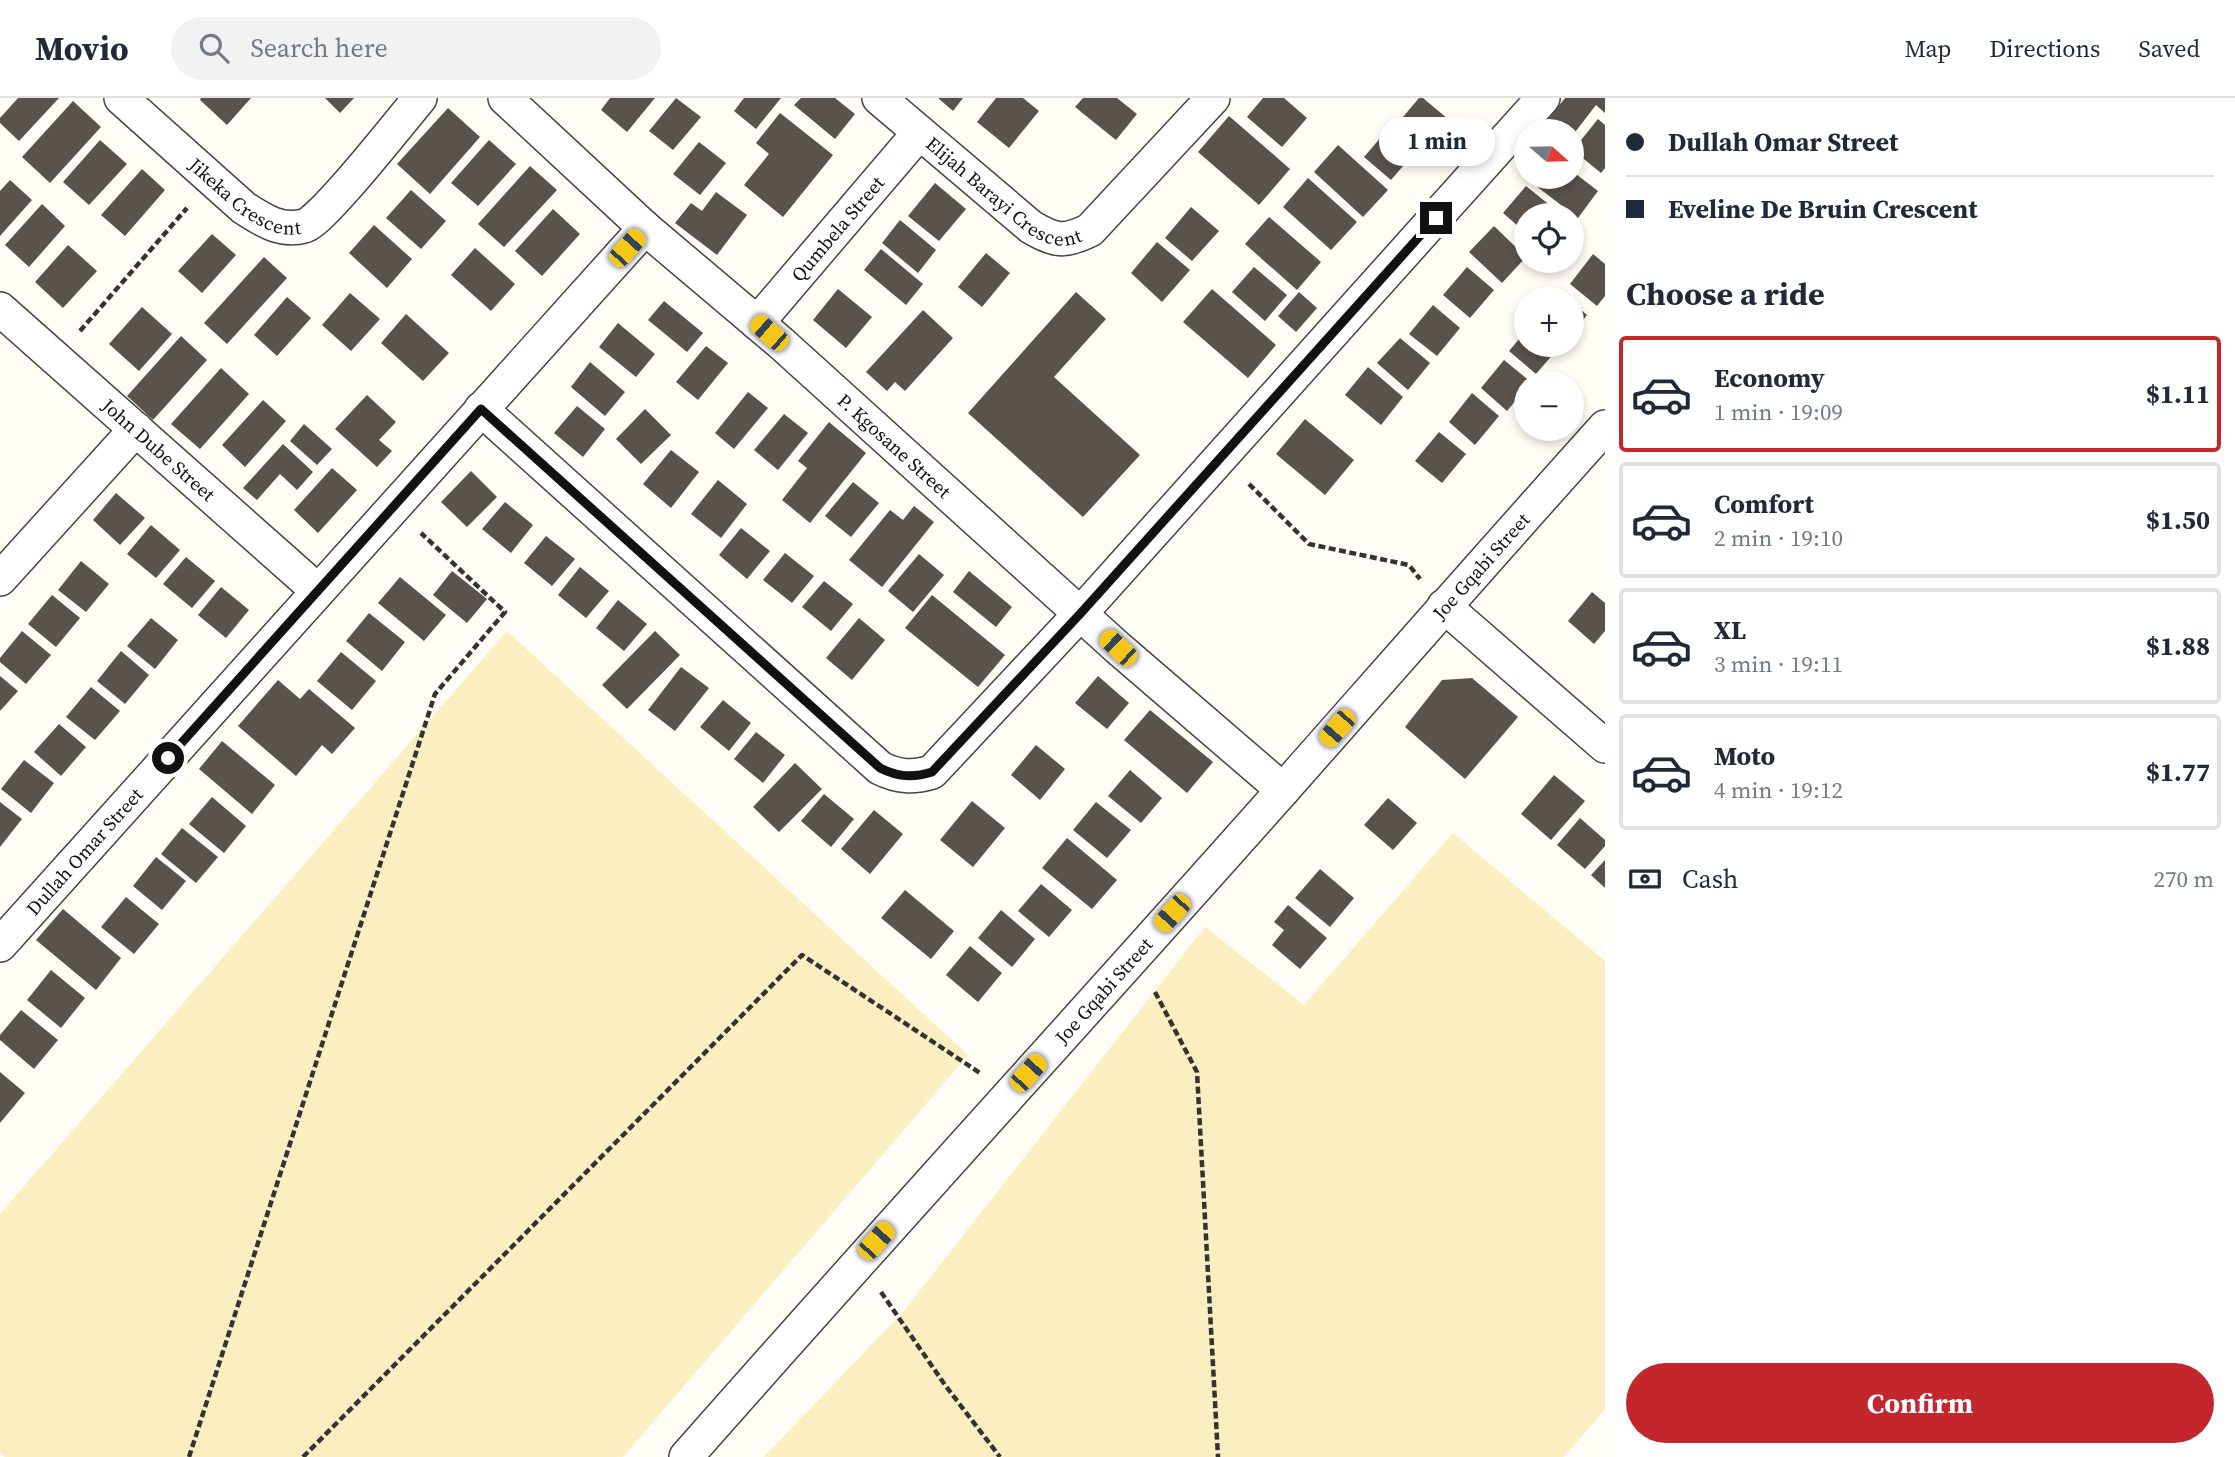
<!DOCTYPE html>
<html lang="en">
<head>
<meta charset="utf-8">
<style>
	:root { --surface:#fff; --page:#f2f2f3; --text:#1f2937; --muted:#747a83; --line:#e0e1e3; --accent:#c4262e }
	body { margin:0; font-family:"Source Serif 4",serif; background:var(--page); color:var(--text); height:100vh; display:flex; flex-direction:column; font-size:26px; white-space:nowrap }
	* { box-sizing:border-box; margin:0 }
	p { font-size:23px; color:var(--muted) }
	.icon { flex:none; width:38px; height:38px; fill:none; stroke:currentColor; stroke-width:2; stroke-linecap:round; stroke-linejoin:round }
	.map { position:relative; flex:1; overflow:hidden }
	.sheet { display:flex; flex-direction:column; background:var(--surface); width:630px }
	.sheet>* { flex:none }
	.guide { display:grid; align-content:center; height:154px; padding:0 21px; background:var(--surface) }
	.needle { width:46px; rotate:110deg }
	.fabs { position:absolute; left:1514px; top:21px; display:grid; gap:14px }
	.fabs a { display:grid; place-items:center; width:70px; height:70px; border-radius:50%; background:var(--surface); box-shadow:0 4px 10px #0003; font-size:35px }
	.end { position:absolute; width:32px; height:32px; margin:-16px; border:9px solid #111; background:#fff; box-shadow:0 0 0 4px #fff }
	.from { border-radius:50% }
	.bubble { position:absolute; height:49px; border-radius:24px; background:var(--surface); box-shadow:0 4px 10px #0003; font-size:23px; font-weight:700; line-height:49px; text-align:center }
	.car { position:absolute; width:21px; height:42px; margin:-21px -10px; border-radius:9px; box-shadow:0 0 5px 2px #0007; background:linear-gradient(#f5c518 24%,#345 0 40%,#f5c518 0 76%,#345 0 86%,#f5c518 0) }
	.guide b { display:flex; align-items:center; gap:24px; height:66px; font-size:26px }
	.guide b+b { border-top:2px solid var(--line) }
	.guide i { width:18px; height:18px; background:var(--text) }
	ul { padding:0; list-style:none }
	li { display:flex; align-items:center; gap:21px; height:116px; margin:0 14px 10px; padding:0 7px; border:4px solid var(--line); border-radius:7px }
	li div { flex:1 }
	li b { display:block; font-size:26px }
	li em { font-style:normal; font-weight:700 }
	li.active { border-color:var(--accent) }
	li>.icon { width:63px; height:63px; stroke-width:1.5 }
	h2 { padding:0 21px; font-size:32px; line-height:84px }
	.pay { display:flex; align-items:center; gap:18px; height:77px; padding:0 21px; font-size:26px }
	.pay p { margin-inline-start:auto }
	.cta { display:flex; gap:14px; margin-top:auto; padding:14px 21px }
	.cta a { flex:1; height:80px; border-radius:42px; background:var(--accent); color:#fff; font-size:28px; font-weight:700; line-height:80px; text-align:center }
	header { display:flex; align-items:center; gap:42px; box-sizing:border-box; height:98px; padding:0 35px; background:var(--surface); border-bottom:2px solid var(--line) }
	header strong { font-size:33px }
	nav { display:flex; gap:38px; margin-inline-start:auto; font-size:24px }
	.search { width:490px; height:63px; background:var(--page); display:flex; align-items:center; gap:18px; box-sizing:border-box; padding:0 24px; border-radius:38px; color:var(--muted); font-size:26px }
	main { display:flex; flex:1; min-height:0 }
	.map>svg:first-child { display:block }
	.sand { fill:#fbeec1 }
	.building { fill:#5a524d }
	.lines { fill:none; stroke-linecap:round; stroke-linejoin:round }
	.street-casing { stroke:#444; stroke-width:36 }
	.path { stroke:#333; stroke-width:4.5; stroke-dasharray:7 3.5; stroke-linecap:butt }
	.street { stroke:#fff; stroke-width:33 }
	.route { stroke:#111; stroke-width:9 }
	.labels { text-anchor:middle; stroke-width:7; stroke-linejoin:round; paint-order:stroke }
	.street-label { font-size:19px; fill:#111; stroke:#fff }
</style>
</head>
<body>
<header>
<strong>Movio</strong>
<div class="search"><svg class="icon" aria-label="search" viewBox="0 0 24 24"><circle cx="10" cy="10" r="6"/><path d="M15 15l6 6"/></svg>Search here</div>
<nav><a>Map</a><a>Directions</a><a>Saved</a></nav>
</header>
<main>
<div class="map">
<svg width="1605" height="1359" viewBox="0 0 1605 1359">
	<rect width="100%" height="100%" fill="#fffdf5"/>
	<g class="sand">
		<polygon points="507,533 968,957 623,1359 5,1359 0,1355 0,1116"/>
		<polygon points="1453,735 1605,863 1605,1311 1564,1359 764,1359 904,1213 1205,829 1304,907"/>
	</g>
	<g class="building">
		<polygon points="18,0 59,0 19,43 0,25 0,20"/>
		<polygon points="201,0 251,0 227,27 200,2"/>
		<polygon points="325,0 354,0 340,15"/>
		<polygon points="610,0 655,0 627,34 601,12"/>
		<polygon points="676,0 701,19 673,52 649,33"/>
		<polygon points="744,0 781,0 756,31 734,13"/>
		<polygon points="801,0 835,0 855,16 835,41 794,7"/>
		<polygon points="938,0 963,0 953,13"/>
		<polygon points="996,0 1023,0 1039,13 1009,50 977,24"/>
		<polygon points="1083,0 1117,0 1137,16 1116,42 1075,9"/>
		<polygon points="1263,0 1284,0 1307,20 1282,49 1247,19"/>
		<polygon points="1419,0 1423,0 1448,21 1423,49 1397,26"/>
		<polygon points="1565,0 1605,0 1605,15 1596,7 1572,38 1572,33 1539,33"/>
		<polygon points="73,3 101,29 50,85 22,59"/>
		<polygon points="448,10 480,39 430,96 397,66"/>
		<polygon points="780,15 833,57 783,119 744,87 769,56 756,45"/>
		<polygon points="1229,18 1290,71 1259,107 1198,54"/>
		<polygon points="1598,21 1605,27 1605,70 1601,75 1573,52"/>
		<polygon points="1388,31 1415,54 1391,82 1364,59"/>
		<polygon points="100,42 127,66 89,107 63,84"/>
		<polygon points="489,42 516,66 478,108 451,85"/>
		<polygon points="699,44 726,65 700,97 673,76"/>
		<polygon points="1338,47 1388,92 1363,119 1314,74"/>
		<polygon points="530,68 557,92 504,149 478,126"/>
		<polygon points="142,71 165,92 125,138 101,117"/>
		<polygon points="1572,73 1598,93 1578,120 1527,81 1528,79 1572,79"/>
		<polygon points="1308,80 1357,124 1331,152 1283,109"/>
		<polygon points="10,82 32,102 0,138 0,93"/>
		<polygon points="935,85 966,111 939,143 908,118"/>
		<polygon points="1526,88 1562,117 1526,117 1526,135 1503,115"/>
		<polygon points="411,92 446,123 421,151 386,120"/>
		<polygon points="716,94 747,117 717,157 675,125 691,105 702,113"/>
		<polygon points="42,106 65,128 29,169 5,147"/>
		<polygon points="1191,109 1219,133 1192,163 1165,140"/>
		<polygon points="553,111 580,136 542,178 515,153"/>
		<polygon points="1269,119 1321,164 1297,192 1245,146"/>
		<polygon points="900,122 936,152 918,175 882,145"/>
		<polygon points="374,127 412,161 387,190 349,155"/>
		<polygon points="1494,128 1526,159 1502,185 1469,154"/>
		<polygon points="212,136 236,157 202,195 178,173"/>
		<polygon points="1157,144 1190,172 1162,204 1131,175"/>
		<polygon points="68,147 97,173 63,210 35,184"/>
		<polygon points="475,150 515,186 491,213 451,177"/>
		<polygon points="881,151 923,186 906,207 864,172"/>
		<polygon points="986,155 1010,175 982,209 958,189"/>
		<polygon points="1593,156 1605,166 1605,198 1597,208 1570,186"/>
		<polygon points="264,159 287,180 227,246 204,225"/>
		<polygon points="1254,169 1287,197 1265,223 1232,194"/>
		<polygon points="1467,169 1494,192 1470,220 1443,197"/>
		<polygon points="838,191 872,219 846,250 813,222"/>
		<polygon points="1212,191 1276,247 1248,280 1183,224"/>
		<polygon points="1076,194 1106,221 1054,279 1140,357 1083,419 968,315"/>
		<polygon points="1299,194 1317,210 1296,234 1278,218"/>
		<polygon points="350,195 380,221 351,253 322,227"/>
		<polygon points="287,199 311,220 277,258 254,237"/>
		<polygon points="664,203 703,235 687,254 648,222"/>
		<polygon points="1572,204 1587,217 1572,236"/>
		<polygon points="1433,207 1460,230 1437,258 1409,236"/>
		<polygon points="142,209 172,236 139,273 109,246"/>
		<polygon points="923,212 953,240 905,293 895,284 887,293 866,274"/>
		<polygon points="406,216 449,255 423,283 381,245"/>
		<polygon points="618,225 655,256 636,279 599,249"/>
		<polygon points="1526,233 1526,247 1561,247 1536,276 1509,253"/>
		<polygon points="181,238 207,262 153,322 127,298"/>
		<polygon points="1400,240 1430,265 1408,292 1377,265"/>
		<polygon points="706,248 728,265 698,302 676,284"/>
		<polygon points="1504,262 1532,285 1526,285 1526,290 1507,313 1481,290"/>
		<polygon points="590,264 625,294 605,318 571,289"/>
		<polygon points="1368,269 1403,299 1381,327 1345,297"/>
		<polygon points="221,270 249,296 200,351 171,326"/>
		<polygon points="748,294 768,310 734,351 715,335"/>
		<polygon points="1472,295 1499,318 1475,347 1449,324"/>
		<polygon points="367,297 396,324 379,342 392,353 377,369 335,331"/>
		<polygon points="263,302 286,323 245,369 222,347"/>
		<polygon points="577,308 605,331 583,359 554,335"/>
		<polygon points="645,311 671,337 641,366 616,341"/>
		<polygon points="784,316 808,335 778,372 754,352"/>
		<polygon points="1305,321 1354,362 1325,397 1276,356"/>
		<polygon points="829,324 866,355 810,425 782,402 807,370 798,363"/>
		<polygon points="304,326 332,351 317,367 290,343"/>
		<polygon points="1439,334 1466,356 1442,385 1415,363"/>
		<polygon points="283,346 313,374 297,392 280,376 257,402 243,390"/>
		<polygon points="671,352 699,374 671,410 643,386"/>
		<polygon points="332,370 357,392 318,435 294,412"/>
		<polygon points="471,373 497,399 467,429 441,404"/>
		<polygon points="718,382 747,406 721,440 691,416"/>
		<polygon points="853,384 879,405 851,439 825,418"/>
		<polygon points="116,395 145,420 120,447 93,422"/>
		<polygon points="505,404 533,427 511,455 482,431"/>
		<polygon points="914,408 934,424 882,489 849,462 890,412 903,422"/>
		<polygon points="151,427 180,452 156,480 127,456"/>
		<polygon points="741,430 770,453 747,481 719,457"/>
		<polygon points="546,438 575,461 552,488 524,465"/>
		<polygon points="785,455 814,478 792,505 763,482"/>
		<polygon points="919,456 944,477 913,514 888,493"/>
		<polygon points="186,459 215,483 192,510 163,486"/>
		<polygon points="81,463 109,486 86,514 58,492"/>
		<polygon points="580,469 609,493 586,520 558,497"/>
		<polygon points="452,473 487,501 467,525 433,497"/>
		<polygon points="969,473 1012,509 996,529 953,494"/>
		<polygon points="400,479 446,517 424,543 378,505"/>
		<polygon points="824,483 853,506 831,533 802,509"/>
		<polygon points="221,489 249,512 226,540 198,517"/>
		<polygon points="1592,494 1605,505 1605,533 1594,546 1568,523"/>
		<polygon points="52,497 80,520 56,549 28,526"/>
		<polygon points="932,497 1005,557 978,589 905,530"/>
		<polygon points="618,502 647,526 624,553 596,530"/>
		<polygon points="369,515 405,544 382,573 346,543"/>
		<polygon points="151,520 178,542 155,571 127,548"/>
		<polygon points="859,520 885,542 852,582 826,560"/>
		<polygon points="22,533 51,557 26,586 0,564 0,560"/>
		<polygon points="655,533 680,557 627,611 602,587"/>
		<polygon points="121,553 149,577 125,606 97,583"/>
		<polygon points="341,554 376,583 352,612 317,583"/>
		<polygon points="681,569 709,590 675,633 648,612"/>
		<polygon points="0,578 18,593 0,613"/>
		<polygon points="1098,578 1129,605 1107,631 1075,605"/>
		<polygon points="1472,580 1518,619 1465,681 1405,629 1442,582"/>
		<polygon points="278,582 300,601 309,591 355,630 332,656 322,647 296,678 238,628"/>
		<polygon points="91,589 120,613 95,642 66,619"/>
		<polygon points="723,602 751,625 729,653 700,629"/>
		<polygon points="1150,612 1213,664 1187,695 1124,642"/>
		<polygon points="59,626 86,649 61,678 34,654"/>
		<polygon points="756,634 785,657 763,685 734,661"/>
		<polygon points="222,643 275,687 252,716 199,671"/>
		<polygon points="1036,647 1065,671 1040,702 1011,677"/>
		<polygon points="24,662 54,685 31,715 1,691"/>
		<polygon points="795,665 822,691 779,734 753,709"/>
		<polygon points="1130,672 1162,700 1141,725 1108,698"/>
		<polygon points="1554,677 1585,703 1551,742 1521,716"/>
		<polygon points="824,696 854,721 831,749 801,723"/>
		<polygon points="212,699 246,728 224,755 189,726"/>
		<polygon points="1388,700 1417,725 1393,752 1364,727"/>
		<polygon points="972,703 1005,730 973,769 940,742"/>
		<polygon points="0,704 22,721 0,749"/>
		<polygon points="1096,704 1131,732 1107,760 1073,732"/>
		<polygon points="874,712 903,736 870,776 841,751"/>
		<polygon points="1580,720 1605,742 1605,748 1585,771 1557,747"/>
		<polygon points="182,730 218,759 196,785 161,756"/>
		<polygon points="1067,740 1117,782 1092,811 1042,770"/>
		<polygon points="156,759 186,783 162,812 133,788"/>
		<polygon points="1605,762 1605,790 1591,777"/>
		<polygon points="1320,771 1354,800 1330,829 1295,800"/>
		<polygon points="1041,786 1072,812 1049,839 1018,813"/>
		<polygon points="905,792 954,833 931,861 881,820"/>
		<polygon points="126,799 159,826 134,856 101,829"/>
		<polygon points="1288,807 1327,840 1300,871 1272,847 1284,832 1274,824"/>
		<polygon points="63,811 121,860 96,892 36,842"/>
		<polygon points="1001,812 1035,841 1012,869 978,840"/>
		<polygon points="970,848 1002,875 978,904 946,877"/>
		<polygon points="51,872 85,900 61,930 27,902"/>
		<polygon points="21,912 58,942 34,971 0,942 0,937"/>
		<polygon points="0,974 25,995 0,1025"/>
	</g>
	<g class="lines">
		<g class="street-casing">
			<g id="street">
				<path id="s1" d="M121,0L244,110C264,123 281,134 304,128C321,125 403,20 420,0"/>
				<path id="s2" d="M505,0L645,130L781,245L1118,550L1283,692"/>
				<path id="s3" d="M879,0L1031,129C1055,143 1064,145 1090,132L1213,0"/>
				<path id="s4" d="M0,211L318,493"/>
				<path id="s5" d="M757,225L919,35"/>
				<path d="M481,311L880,670C898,679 913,680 932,674L1080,516L1543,0"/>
				<polyline points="0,481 136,331"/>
				<polyline points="1444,508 1605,648"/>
				<path id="s6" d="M0,847L645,130"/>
				<path id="s7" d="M686,1359C883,1135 1085,915 1283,692C1390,571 1497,449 1605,329"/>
			</g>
		</g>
		<g class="path">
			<polyline points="80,233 187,110"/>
			<polyline points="1249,386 1309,446 1409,467 1420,481"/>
			<polyline points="1155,894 1197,974 1218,1359"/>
			<polyline points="881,1194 945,1287 1000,1359"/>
			<polyline points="189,1359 435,596 505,514 421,435"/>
			<polyline points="303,1359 802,857 980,975"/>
		</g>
		<use href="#street" class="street"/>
	</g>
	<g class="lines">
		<path class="route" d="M168,660L481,311L880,670C898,679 913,680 932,674L1080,516L1436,120"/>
	</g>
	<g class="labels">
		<g class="street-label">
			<text dy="7" stroke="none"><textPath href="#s3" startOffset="159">Elijah Barayi Crescent</textPath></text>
			<text dy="7" stroke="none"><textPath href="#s1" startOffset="161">Jikeka Crescent</textPath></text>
			<text dy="7" stroke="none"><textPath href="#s5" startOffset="124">Qumbela Street</textPath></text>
			<text dy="7" stroke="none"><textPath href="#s2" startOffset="522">P. Kgosane Street</textPath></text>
			<text dy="7" stroke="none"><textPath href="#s4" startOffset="212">John Dube Street</textPath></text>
			<text dy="7" stroke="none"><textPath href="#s7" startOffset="1194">Joe Gqabi Street</textPath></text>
			<text dy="7" stroke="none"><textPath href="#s6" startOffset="126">Dullah Omar Street</textPath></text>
			<text dy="7" stroke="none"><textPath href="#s7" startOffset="626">Joe Gqabi Street</textPath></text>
		</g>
	</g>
</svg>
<div class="fabs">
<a><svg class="needle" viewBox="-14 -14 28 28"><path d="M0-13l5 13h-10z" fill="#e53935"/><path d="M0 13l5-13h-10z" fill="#747a83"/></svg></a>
<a><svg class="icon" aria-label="locate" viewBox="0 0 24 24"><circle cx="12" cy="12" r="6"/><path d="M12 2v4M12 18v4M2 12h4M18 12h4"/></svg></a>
<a>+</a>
<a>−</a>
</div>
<i class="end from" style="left:168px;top:660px"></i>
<i class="end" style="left:1436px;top:120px"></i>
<div class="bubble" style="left:1379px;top:19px;width:116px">1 min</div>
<i class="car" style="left:627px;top:150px;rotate:42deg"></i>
<i class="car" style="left:769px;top:235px;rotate:311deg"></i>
<i class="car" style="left:1118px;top:550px;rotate:313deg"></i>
<i class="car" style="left:1337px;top:630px;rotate:221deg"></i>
<i class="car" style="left:1172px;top:815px;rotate:222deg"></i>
<i class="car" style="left:1028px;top:975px;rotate:42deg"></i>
<i class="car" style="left:876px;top:1143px;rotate:42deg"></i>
</div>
<section class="sheet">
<div class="guide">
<b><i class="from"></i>Dullah Omar Street</b>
<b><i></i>Eveline De Bruin Crescent</b>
</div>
<h2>Choose a ride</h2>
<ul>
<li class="active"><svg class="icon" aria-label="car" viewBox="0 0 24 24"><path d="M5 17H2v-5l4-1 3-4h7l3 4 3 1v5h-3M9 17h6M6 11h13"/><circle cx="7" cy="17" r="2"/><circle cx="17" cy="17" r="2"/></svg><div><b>Economy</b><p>1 min · 19:09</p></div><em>$1.11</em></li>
<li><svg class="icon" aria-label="car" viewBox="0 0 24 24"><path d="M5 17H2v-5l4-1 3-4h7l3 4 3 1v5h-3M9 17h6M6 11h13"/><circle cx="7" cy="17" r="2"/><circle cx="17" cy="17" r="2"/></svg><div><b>Comfort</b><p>2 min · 19:10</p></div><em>$1.50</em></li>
<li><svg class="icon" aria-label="car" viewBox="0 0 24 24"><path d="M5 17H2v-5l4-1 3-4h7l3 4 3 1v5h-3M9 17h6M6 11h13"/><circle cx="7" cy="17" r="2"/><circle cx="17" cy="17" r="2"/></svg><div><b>XL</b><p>3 min · 19:11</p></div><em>$1.88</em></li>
<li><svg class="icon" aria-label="car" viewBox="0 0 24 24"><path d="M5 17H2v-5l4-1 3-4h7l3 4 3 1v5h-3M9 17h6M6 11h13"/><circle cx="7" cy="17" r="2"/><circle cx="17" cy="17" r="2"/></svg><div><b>Moto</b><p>4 min · 19:12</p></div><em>$1.77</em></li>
</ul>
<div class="pay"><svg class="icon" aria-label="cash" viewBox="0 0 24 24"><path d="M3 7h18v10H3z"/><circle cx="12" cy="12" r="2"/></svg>Cash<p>270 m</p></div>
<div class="cta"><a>Confirm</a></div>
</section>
</main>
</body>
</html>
